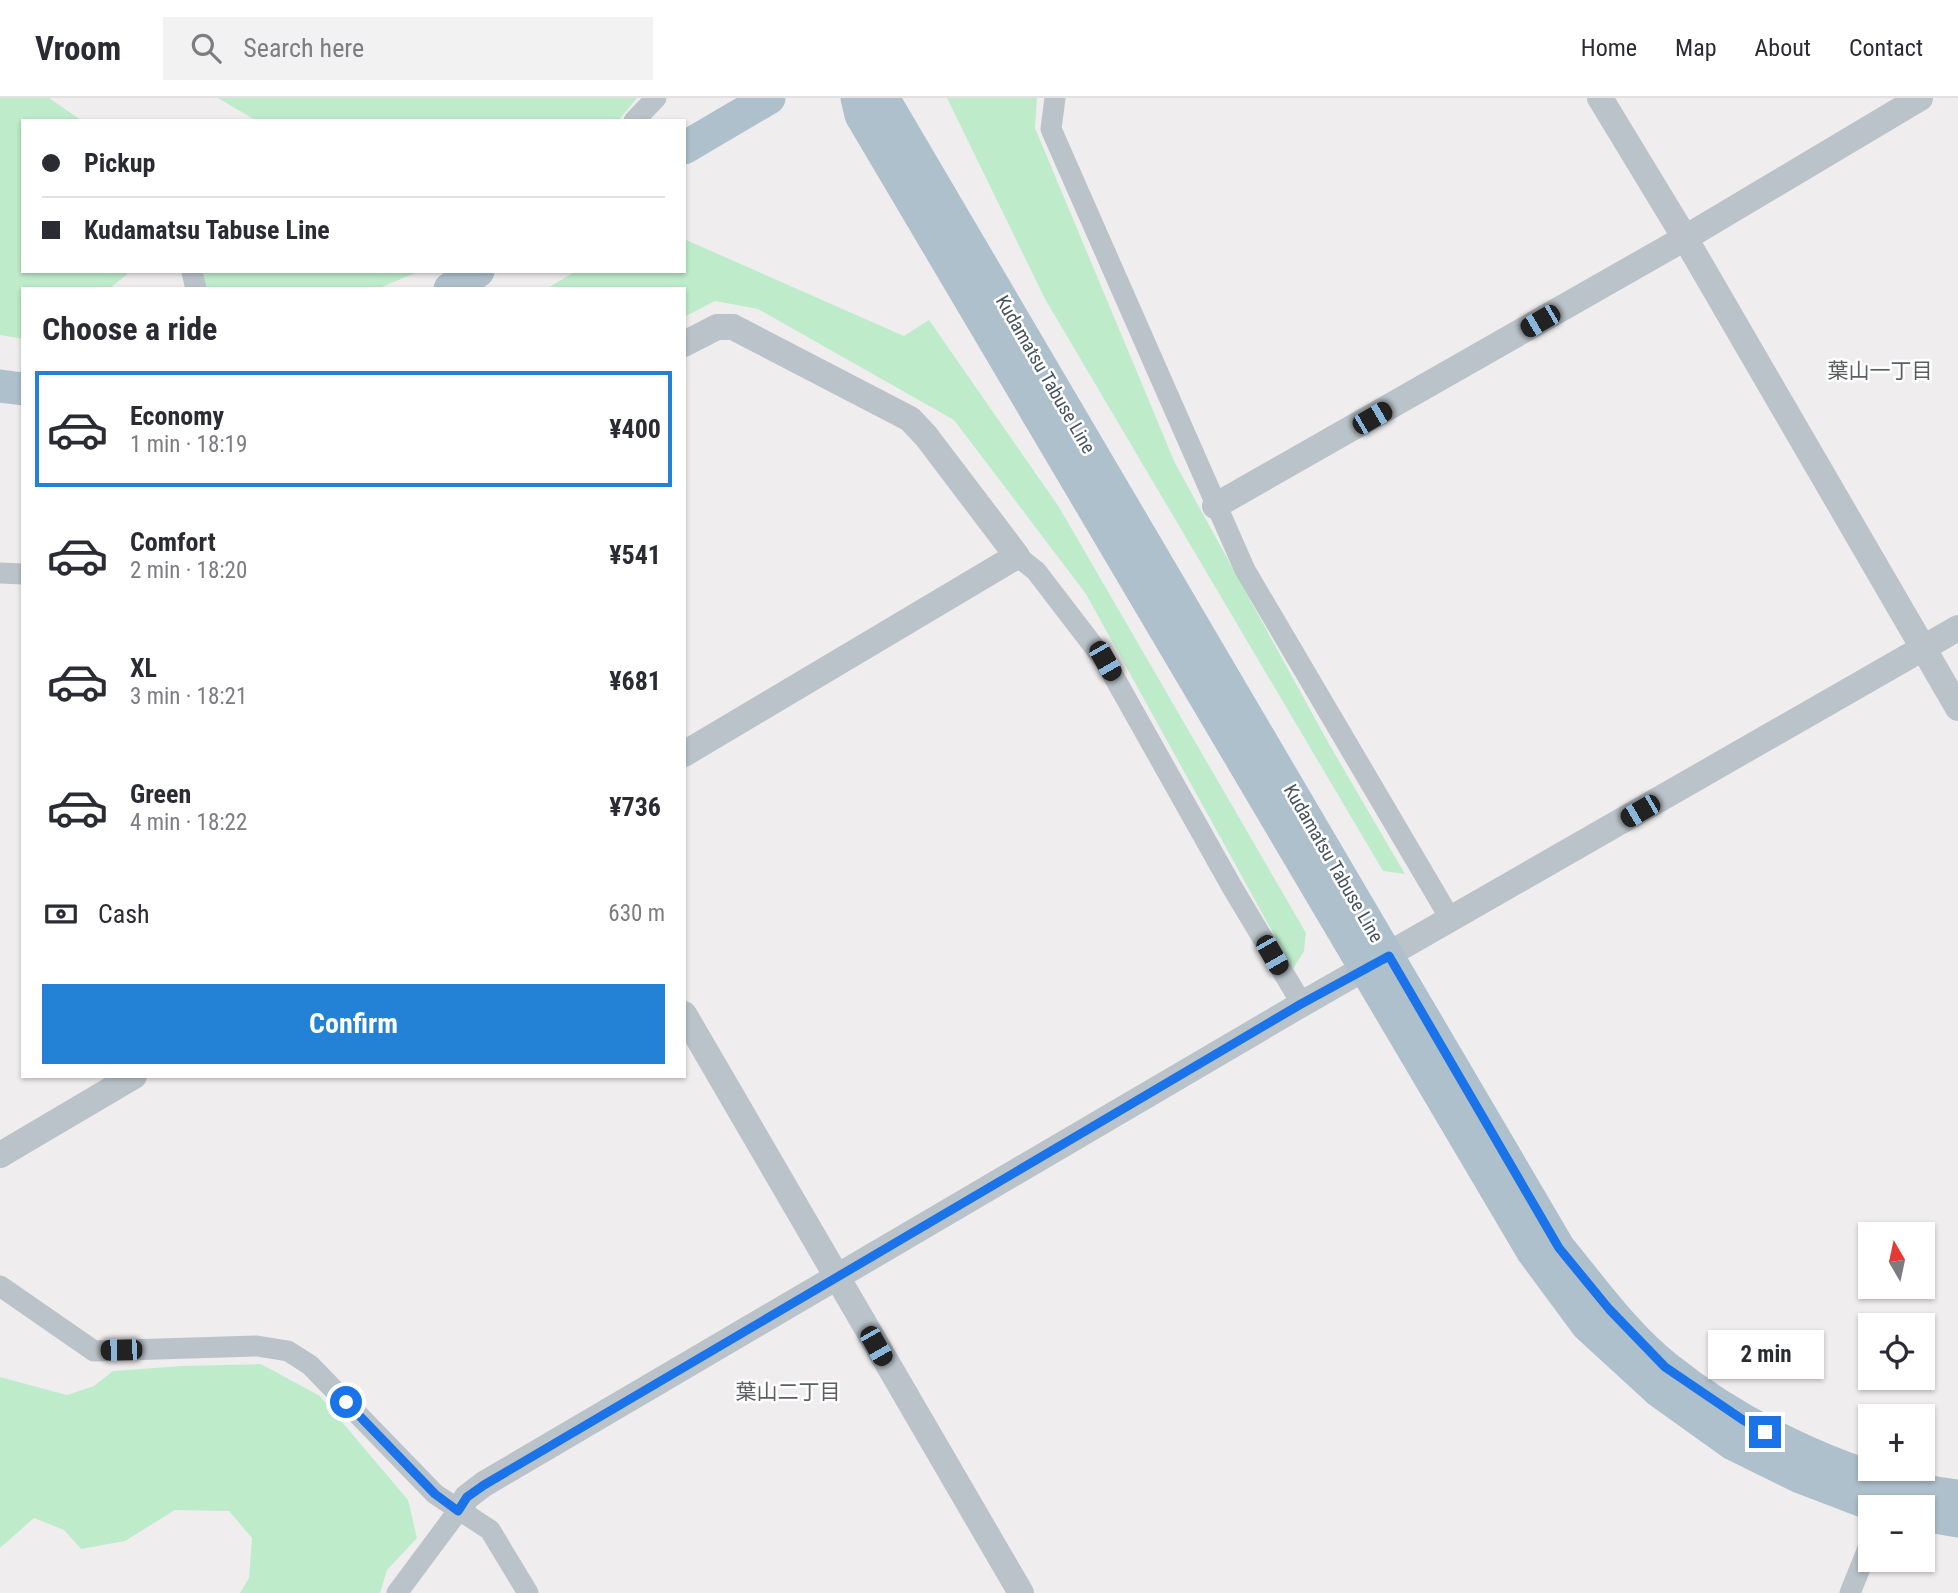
<!DOCTYPE html>
<html lang="en">
<head>
<meta charset="utf-8">
<style>
	:root { --surface:#fff; --page:#f2f2f3; --text:#2b2b33; --muted:#7c7c81; --line:#e1e1e2; --accent:#2382d5 }
	body { margin:0; font-family:"Roboto Condensed","Noto Sans JP",sans-serif; background:var(--page); color:var(--text); height:100vh; display:flex; flex-direction:column; font-size:26px; white-space:nowrap }
	* { box-sizing:border-box; margin:0 }
	p { font-size:23px; color:var(--muted) }
	.icon { flex:none; width:38px; height:38px; fill:none; stroke:currentColor; stroke-width:2; stroke-linecap:round; stroke-linejoin:round }
	.map { position:relative; flex:1; overflow:hidden }
	.details { position:absolute; left:21px; top:189px; width:665px; height:791px; display:flex; flex-direction:column; background:var(--surface); border-radius:0px; box-shadow:0 2px 5px #0004 }
	.details>* { flex:none }
	.hud { position:absolute; left:21px; top:21px; width:665px; height:154px; border-radius:0px; box-shadow:0 2px 5px #0004; display:grid; align-content:center; height:154px; padding:0 21px; background:var(--surface) }
	.needle { width:46px; rotate:351deg }
	.fabs { position:absolute; left:1858px; top:1124px; display:grid; gap:14px }
	.fabs a { display:grid; place-items:center; width:77px; height:77px; border-radius:0px; background:var(--surface); box-shadow:0 2px 5px #0004; font-size:35px }
	.end { position:absolute; width:32px; height:32px; margin:-16px; border:9px solid #1a73e8; background:#fff; box-shadow:0 0 0 4px #fff }
	.from { border-radius:50% }
	.bubble { position:absolute; height:49px; border-radius:0px; background:var(--surface); box-shadow:0 2px 5px #0004; font-size:23px; font-weight:700; line-height:49px; text-align:center }
	.car { position:absolute; width:21px; height:42px; margin:-21px -10px; border-radius:9px; box-shadow:0 0 5px 2px #0007; background:linear-gradient(#222 24%,#8ab4d8 0 40%,#222 0 76%,#8ab4d8 0 86%,#222 0) }
	.hud b { display:flex; align-items:center; gap:24px; height:66px; font-size:26px }
	.hud b+b { border-top:2px solid var(--line) }
	.hud i { width:18px; height:18px; background:var(--text) }
	ul { padding:0; list-style:none }
	li { display:flex; align-items:center; gap:21px; height:116px; margin:0 14px 10px; padding:0 7px; border:4px solid transparent; border-radius:0px }
	li div { flex:1 }
	li b { display:block; font-size:26px }
	li em { font-style:normal; font-weight:700 }
	li.on { border-color:var(--accent) }
	li>.icon { width:63px; height:63px; stroke-width:1.5 }
	h2 { padding:0 21px; font-size:32px; line-height:84px }
	.pay { display:flex; align-items:center; gap:18px; height:77px; padding:0 21px; font-size:26px }
	.pay p { margin-inline-start:auto }
	.action { display:flex; gap:14px; margin-top:auto; padding:14px 21px }
	.action a { flex:1; height:80px; border-radius:0px; background:var(--accent); color:#fff; font-size:28px; font-weight:700; line-height:80px; text-align:center }
	header { display:flex; align-items:center; gap:42px; box-sizing:border-box; height:98px; padding:0 35px; background:var(--surface); border-bottom:2px solid var(--line) }
	header strong { font-size:33px }
	nav { display:flex; gap:38px; margin-inline-start:auto; font-size:24px }
	.search { width:490px; height:63px; background:var(--page); display:flex; align-items:center; gap:18px; box-sizing:border-box; padding:0 24px; border-radius:0px; color:var(--muted); font-size:26px }
	.map>svg:first-child { display:block }
	.green { fill:#beeccb }
	.lines { fill:none; stroke-linecap:round; stroke-linejoin:round }
	.minor { stroke:#bac3ca; stroke-width:21 }
	.tertiary { stroke:#bac3ca; stroke-width:26 }
	.primary { stroke:#aec0cb; stroke-width:33 }
	.route { stroke:#1a73e8; stroke-width:9 }
	.labels { text-anchor:middle; stroke-width:5; stroke-linejoin:round; paint-order:stroke }
	.street-label { font-size:19px; fill:#47535a; stroke:#fff }
	.neighbourhood-label { font-size:21px; fill:#5a5f62; stroke:#fff }
</style>
</head>
<body>
<header>
<strong>Vroom</strong>
<div class="search"><svg class="icon" aria-label="search" viewBox="0 0 24 24"><circle cx="10" cy="10" r="6"/><path d="M15 15l6 6"/></svg>Search here</div>
<nav><a>Home</a><a>Map</a><a>About</a><a>Contact</a></nav>
</header>
<div class="map">
<svg width="1958" height="1495" viewBox="0 0 1958 1495">
	<rect width="100%" height="100%" fill="#f0edee"/>
	<g class="green">
		<polygon points="0,0 49,0 81,22 23,23 23,173 131,173 109,191 23,191 23,241 0,237"/>
		<polygon points="218,0 637,0 618,23 257,23"/>
		<polygon points="947,0 1037,0 1035,30 1175,365 1329,646 1405,776 1383,773 1045,201"/>
		<polygon points="684,141 904,238 929,222 1059,409 1306,835 1304,853 1293,871 1086,496 954,322 758,211 715,203 684,219 684,191 546,191 576,173 684,173"/>
		<polygon points="200,173 420,173 377,191 207,191"/>
		<polygon points="261,1266 320,1298 408,1402 417,1440 387,1472 380,1495 240,1495 249,1480 252,1440 229,1413 175,1412 125,1443 81,1451 64,1432 34,1420 0,1450 0,1279 67,1297 94,1288 113,1273 182,1268"/>
	</g>
	<g class="lines">
		<g class="minor">
			<polyline points="1055,0 1051,31 1245,472 1451,822"/>
			<polyline points="634,23 656,0"/>
			<polyline points="192,174 196,191"/>
			<polyline points="1017,458 1036,473 1105,563 1232,789 1302,906"/>
			<polyline points="0,475 23,476"/>
			<polyline points="0,1188 94,1253 257,1248 288,1253 310,1267 435,1396 490,1432 528,1495"/>
			<polyline points="397,1495 458,1413"/>
			<polyline points="1850,1495 1871,1443"/>
		</g>
		<g class="tertiary">
			<polyline points="1600,0 1685,140 1958,610"/>
			<polyline points="684,246 717,229 733,229 910,321 926,338 1017,458 684,656"/>
			<polyline points="1215,408 1685,140 1920,0"/>
			<polyline points="684,916 1021,1495"/>
			<polyline points="0,1057 134,978"/>
			<polyline points="458,1413 467,1399 484,1386 1302,906 1958,530"/>
		</g>
		<g class="primary">
			<polyline points="857,0 861,17 1533,1154 1587,1227 1659,1293 1733,1346 1798,1378 1879,1409"/>
			<path d="M883,0L1559,1150C1592,1190 1626,1238 1667,1270C1743,1331 1860,1388 1958,1398"/>
			<polyline points="684,50 769,0"/>
			<polyline points="450,191 478,173"/>
			<polyline points="0,288 23,291"/>
			<polyline points="1923,1417 1958,1423"/>
		</g>
	</g>
	<g class="lines">
		<polyline class="route" points="346,1304 435,1396 458,1413 467,1399 484,1387 1301,906 1389,858 1559,1150 1609,1211 1665,1269 1743,1322 1765,1334"/>
	</g>
	<g class="labels">
		<g class="street-label">
			<text transform="translate(1046 276) rotate(60)" y="7">Kudamatsu Tabuse Line</text>
			<text transform="translate(1334 765) rotate(60)" y="7">Kudamatsu Tabuse Line</text>
		</g>
		<g class="neighbourhood-label">
			<text x="1880" y="280">葉山一丁目</text>
			<text x="788" y="1301">葉山二丁目</text>
		</g>
	</g>
</svg>
<div class="fabs">
<a><svg class="needle" viewBox="-14 -14 28 28"><path d="M0-13l5 13h-10z" fill="#e53935"/><path d="M0 13l5-13h-10z" fill="#7c7c81"/></svg></a>
<a><svg class="icon" aria-label="locate" viewBox="0 0 24 24"><circle cx="12" cy="12" r="6"/><path d="M12 2v4M12 18v4M2 12h4M18 12h4"/></svg></a>
<a>+</a>
<a>−</a>
</div>
<i class="end from" style="left:346px;top:1304px"></i>
<i class="end" style="left:1765px;top:1334px"></i>
<div class="bubble" style="left:1708px;top:1232px;width:116px">2 min</div>
<i class="car" style="left:1540px;top:223px;rotate:240deg"></i>
<i class="car" style="left:1372px;top:320px;rotate:60deg"></i>
<i class="car" style="left:1105px;top:563px;rotate:150deg"></i>
<i class="car" style="left:1640px;top:713px;rotate:240deg"></i>
<i class="car" style="left:1272px;top:857px;rotate:150deg"></i>
<i class="car" style="left:876px;top:1248px;rotate:150deg"></i>
<i class="car" style="left:121px;top:1252px;rotate:269deg"></i>
<div class="hud">
<b><i class="from"></i>Pickup</b>
<b><i></i>Kudamatsu Tabuse Line</b>
</div>
<section class="details">
<h2>Choose a ride</h2>
<ul>
<li class="on"><svg class="icon" aria-label="car" viewBox="0 0 24 24"><path d="M5 17H2v-5l4-1 3-4h7l3 4 3 1v5h-3M9 17h6M6 11h13"/><circle cx="7" cy="17" r="2"/><circle cx="17" cy="17" r="2"/></svg><div><b>Economy</b><p>1 min · 18:19</p></div><em>¥400</em></li>
<li><svg class="icon" aria-label="car" viewBox="0 0 24 24"><path d="M5 17H2v-5l4-1 3-4h7l3 4 3 1v5h-3M9 17h6M6 11h13"/><circle cx="7" cy="17" r="2"/><circle cx="17" cy="17" r="2"/></svg><div><b>Comfort</b><p>2 min · 18:20</p></div><em>¥541</em></li>
<li><svg class="icon" aria-label="car" viewBox="0 0 24 24"><path d="M5 17H2v-5l4-1 3-4h7l3 4 3 1v5h-3M9 17h6M6 11h13"/><circle cx="7" cy="17" r="2"/><circle cx="17" cy="17" r="2"/></svg><div><b>XL</b><p>3 min · 18:21</p></div><em>¥681</em></li>
<li><svg class="icon" aria-label="car" viewBox="0 0 24 24"><path d="M5 17H2v-5l4-1 3-4h7l3 4 3 1v5h-3M9 17h6M6 11h13"/><circle cx="7" cy="17" r="2"/><circle cx="17" cy="17" r="2"/></svg><div><b>Green</b><p>4 min · 18:22</p></div><em>¥736</em></li>
</ul>
<div class="pay"><svg class="icon" aria-label="cash" viewBox="0 0 24 24"><path d="M3 7h18v10H3z"/><circle cx="12" cy="12" r="2"/></svg>Cash<p>630 m</p></div>
<div class="action"><a>Confirm</a></div>
</section>
</div>
</body>
</html>
